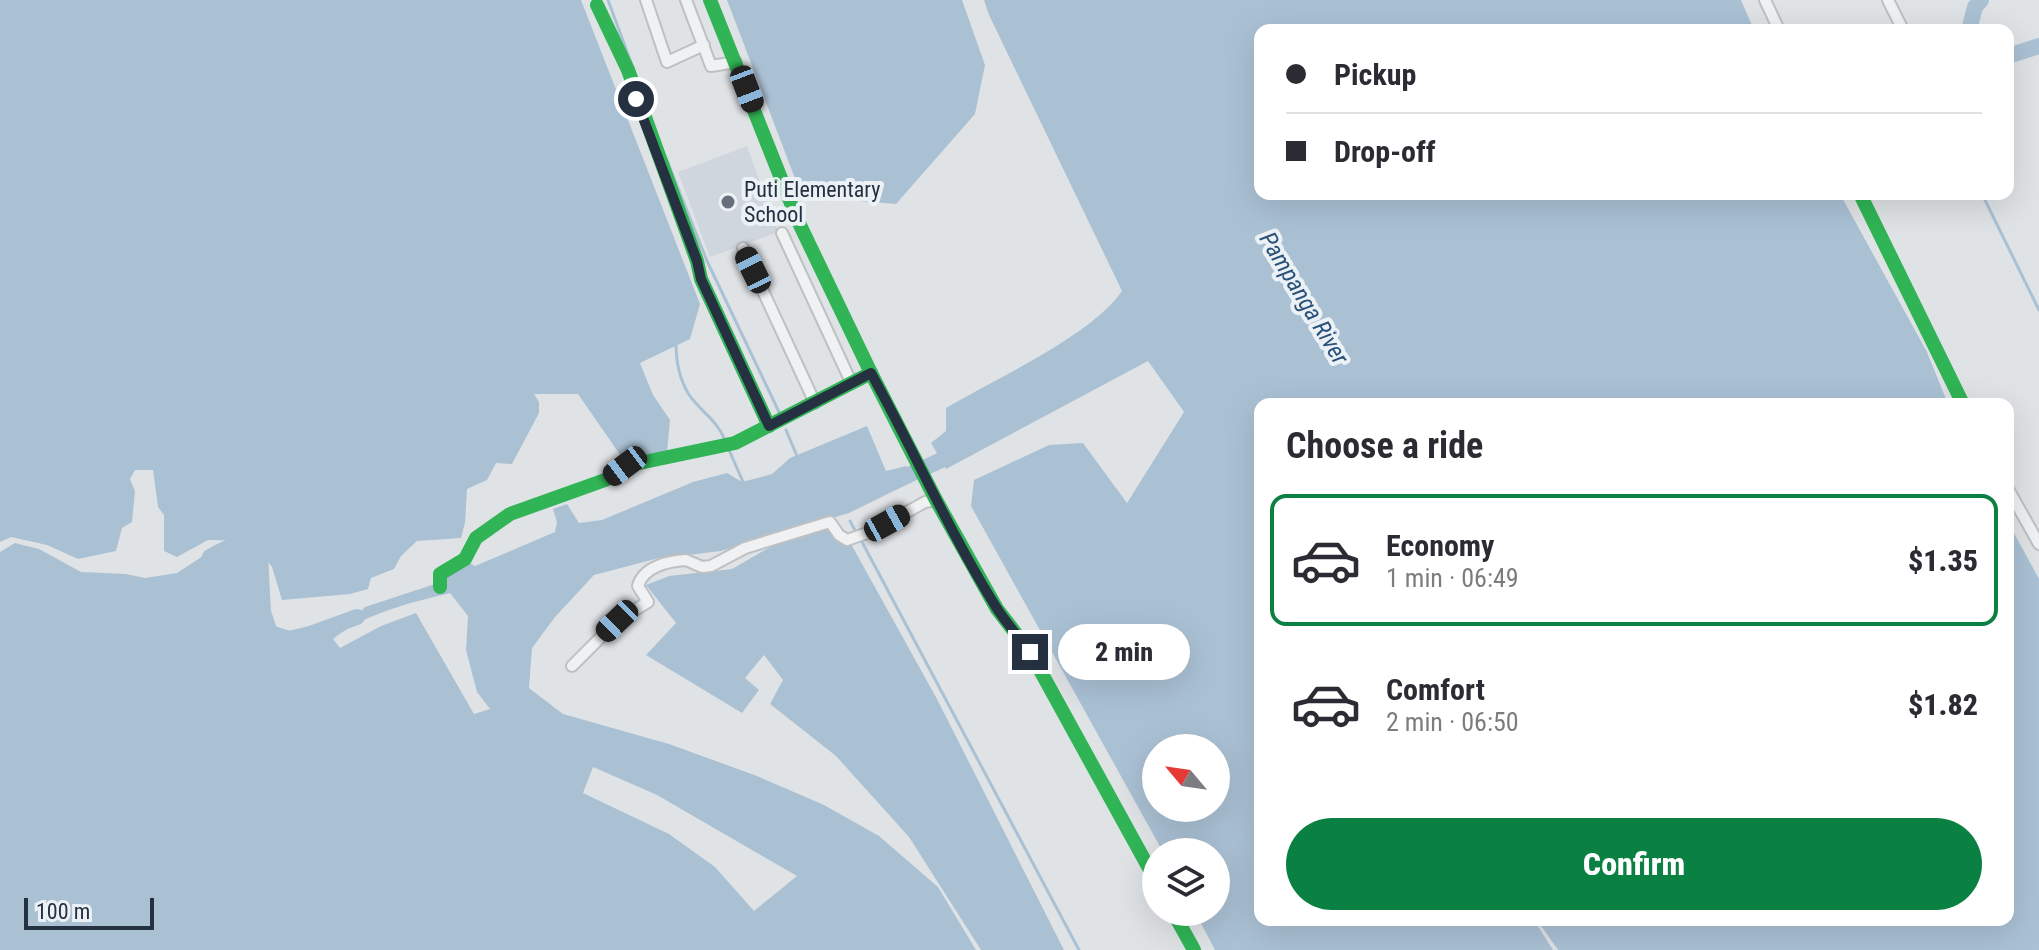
<!DOCTYPE html>
<html lang="en">
<head>
<meta charset="utf-8">
<style>
	:root { --surface:#fff; --page:#f7f7f7; --text:#2b2b33; --muted:#7c7c81; --line:#e1e1e2; --accent:#0b8043 }
	body { margin:0; font-family:"Roboto Condensed",sans-serif; background:var(--page); color:var(--text); height:100vh; display:flex; flex-direction:column; font-size:30px; white-space:nowrap }
	* { box-sizing:border-box; margin:0 }
	p { font-size:26px; color:var(--muted) }
	.icon { flex:none; width:44px; height:44px; fill:none; stroke:currentColor; stroke-width:2; stroke-linecap:round; stroke-linejoin:round }
	.map { position:relative; flex:1; overflow:hidden }
	.panel { position:absolute; left:1254px; top:398px; width:760px; height:528px; display:flex; flex-direction:column; background:var(--surface); border-radius:16px; box-shadow:0 8px 32px #0002 }
	.panel>* { flex:none }
	.guide { position:absolute; left:1254px; top:24px; width:760px; height:176px; border-radius:16px; box-shadow:0 8px 32px #0002; display:grid; align-content:center; height:176px; padding:0 32px; background:var(--surface) }
	.needle { width:52px; rotate:299deg }
	.fabs { position:absolute; left:1142px; top:734px; display:grid; gap:16px }
	.fabs a { display:grid; place-items:center; width:88px; height:88px; border-radius:50%; background:var(--surface); box-shadow:0 8px 32px #0002; font-size:40px }
	.scale { position:absolute; left:24px; bottom:20px; width:130px; box-sizing:border-box; padding-left:8px; border:4px solid #253041; border-top:0; font-size:22px; line-height:28px; white-space:nowrap; color:#253041; -webkit-text-stroke:6px #ecf1f6; paint-order:stroke }
	.end { position:absolute; width:36px; height:36px; margin:-18px; border:10px solid #253041; background:#fff; box-shadow:0 0 0 4px #fff }
	.from { border-radius:50% }
	.bubble { position:absolute; height:56px; border-radius:28px; background:var(--surface); box-shadow:0 8px 32px #0002; font-size:26px; font-weight:800; line-height:56px; text-align:center }
	.car { position:absolute; width:24px; height:48px; margin:-24px -12px; border-radius:10px; box-shadow:0 0 6px 2px #0007; background:linear-gradient(#222 24%,#8ab4d8 0 40%,#222 0 76%,#8ab4d8 0 86%,#222 0) }
	.guide b { display:flex; align-items:center; gap:28px; height:76px; font-size:30px }
	.guide b+b { border-top:2px solid var(--line) }
	.guide i { width:20px; height:20px; background:var(--text) }
	ul { padding:0; list-style:none }
	li { display:flex; align-items:center; gap:24px; height:132px; margin:0 16px 12px; padding:0 16px; border:4px solid transparent; border-radius:16px }
	li div { flex:1 }
	li b { display:block; font-size:30px }
	li em { font-style:normal; font-weight:800 }
	li.on { border-color:var(--accent) }
	li>.icon { width:72px; height:72px; stroke-width:1.5 }
	h2 { padding:0 32px; font-size:36px; line-height:96px }
	.button { display:flex; gap:16px; margin-top:auto; padding:16px 32px }
	.button a { flex:1; height:92px; border-radius:48px; background:var(--accent); color:#fff; font-size:32px; font-weight:800; line-height:92px; text-align:center }
	.map>svg:first-child { display:block }
	.built { fill:#d0d6dd }
	.water { fill:#aac1d4; fill-rule:evenodd }
	.lines { fill:none; stroke-linecap:round; stroke-linejoin:round }
	.stream { stroke:#aac1d4; stroke-width:3 }
	.river { stroke:#aac1d4; stroke-width:16 }
	.street-casing { stroke:#bec1c4; stroke-width:14 }
	.street { stroke:#eff1f2; stroke-width:10 }
	.fast { stroke:#30b455; stroke-width:14 }
	.route { stroke:#253041; stroke-width:10 }
	.poi-dot { fill:#666f7b; stroke:#ecf1f6; stroke-width:3 }
	.labels { text-anchor:middle; stroke-width:8; stroke-linejoin:round; paint-order:stroke }
	.poi-label { font-size:22px; fill:#253041; stroke:#ecf1f6; text-anchor:start }
	.water-label { font-size:24px; font-style:italic; fill:#2a5279; stroke:#ecf1f6 }
</style>
</head>
<body>
<div class="map">
<svg width="2039" height="950" viewBox="0 0 2039 950">
	<rect width="100%" height="100%" fill="#e0e3e6"/>
	<polygon class="built" points="747,146 778,232 710,257 678,172"/>
	<g class="water">
		<polygon points="0,0 581,0 700,304 690,339 640,363 653,395 670,420 667,452 623,459 578,394 534,394 539,402 539,413 512,464 496,463 487,480 467,489 465,523 461,538 417,541 401,556 394,569 371,578 368,589 350,594 282,600 272,567 252,541 208,540 177,557 164,551 164,515 158,507 153,470 135,470 130,479 135,491 132,522 122,528 116,551 78,559 47,545 11,537 0,542"/>
		<polygon points="727,0 962,0 985,65 975,114 896,204 860,201 796,181"/>
		<path d="M984,0H1741L1754,30H1260V194H1840L1927,352L1948,404H1260V920H1534L1553,950H1215L1195,912H1216V852H1163L971,506L974,480L1049,445L1083,443L1127,503L1184,412L1148,361L946,469L931,443L946,431V408C995,379 1091,336 1122,291L989,15ZM1216,748V808H1156V748Z"/>
		<path d="M867,426L886,471L906,466L912,482L849,513L721,551L655,559L594,575L555,617L532,648L529,688L563,714L669,744L757,776L824,805L879,836L938,887L976,950H0V552L15,543L39,549L81,572L126,574L145,578L177,573L209,552L241,544L261,557L260,606L266,635C271,637 278,641 284,642C300,645 355,621 365,607L444,581L454,567L466,561L475,566L555,532L557,522L553,509L567,504L579,523L602,520L693,482L727,473L742,482L772,474L790,458ZM450,593L468,616L466,650L477,692L490,709L474,714L416,613L381,626L340,648L333,639C366,613 410,603 450,593ZM593,767L657,795L797,876L754,911L715,867L669,834L583,793Z"/>
		<polygon points="2008,522 2039,579 2039,950 1558,950 1537,920 2008,920"/>
		<polygon points="828,528 836,541 851,544 937,699 1064,950 981,950 909,837 836,756 770,704 783,680 764,655 745,678 759,690 742,713 646,655 676,623 646,585 669,576 732,569 772,546"/>
	</g>
	<g class="lines">
		<g class="stream">
			<polyline points="608,0 643,95"/>
			<polyline points="666,158 707,261 780,414"/>
			<polyline points="1982,194 2039,310"/>
			<path d="M676,343C676,361 679,378 688,393C700,412 715,417 725,440"/>
			<polyline points="786,430 797,456"/>
			<polyline points="729,450 744,484"/>
			<polyline points="850,521 857,534"/>
			<polyline points="861,540 1079,950"/>
		</g>
		<g class="river">
			<polyline points="1969,30 1975,7 1981,0"/>
			<polyline points="2008,56 2039,46"/>
			<polyline points="889,484 948,457 956,447"/>
			<path d="M210,557C229,546 242,538 260,554L263,612L270,633L289,639L310,634L357,617"/>
		</g>
		<g class="street-casing">
			<g id="street">
				<polyline points="646,0 667,62 704,45"/>
				<polyline points="686,0 711,66 736,62"/>
				<polyline points="1765,0 1779,30"/>
				<polyline points="1888,0 1903,30"/>
				<polyline points="782,233 851,382"/>
				<polyline points="743,248 815,403"/>
				<polyline points="2008,489 2039,544"/>
				<path d="M572,666L617,621L648,602L638,586C643,567 668,561 686,560L702,567L711,566L745,548L830,522L839,535L847,540L873,531L925,502L936,500"/>
			</g>
		</g>
		<use href="#street" class="street"/>
		<g class="fast">
			<polyline points="710,0 798,221 871,373 936,500 997,609 1030,652 1156,881"/>
			<polyline points="597,5 628,70 697,261 701,279 769,426"/>
			<polyline points="1860,194 1963,404"/>
			<polyline points="440,587 440,574 465,559 476,538 510,514 605,480 625,466 735,443 871,373"/>
			<polyline points="1173,912 1194,950"/>
		</g>
	</g>
	<g class="lines">
		<path class="route" d="M636,99L697,261L701,279L769,426L871,373C914,450 949,532 996,607C1006,623 1019,637 1030,652"/>
	</g>
	<circle class="poi-dot" cx="728" cy="202" r="8"/>
	<g class="labels">
		<g class="poi-label">
			<text x="744" y="197">Puti Elementary<tspan x="744" dy="25">School</tspan></text>
		</g>
		<g class="water-label">
			<text transform="translate(1304 298) rotate(59)" y="8">Pampanga River</text>
		</g>
	</g>
</svg>
<div class="fabs">
<a><svg class="needle" viewBox="-14 -14 28 28"><path d="M0-13l5 13h-10z" fill="#e53935"/><path d="M0 13l5-13h-10z" fill="#7c7c81"/></svg></a>
<a><svg class="icon" aria-label="layers" viewBox="0 0 24 24"><path d="M12 4l9 5-9 5-9-5zM3 14l9 5 9-5"/></svg></a>
</div>
<div class="scale">100 m</div>
<i class="end from" style="left:636px;top:99px"></i>
<i class="end" style="left:1030px;top:652px"></i>
<div class="bubble" style="left:1058px;top:624px;width:132px">2 min</div>
<i class="car" style="left:747px;top:89px;rotate:159deg"></i>
<i class="car" style="left:753px;top:270px;rotate:334deg"></i>
<i class="car" style="left:625px;top:466px;rotate:233deg"></i>
<i class="car" style="left:887px;top:523px;rotate:61deg"></i>
<i class="car" style="left:617px;top:621px;rotate:226deg"></i>
<div class="guide">
<b><i class="from"></i>Pickup</b>
<b><i></i>Drop-off</b>
</div>
<section class="panel">
<h2>Choose a ride</h2>
<ul>
<li class="on"><svg class="icon" aria-label="car" viewBox="0 0 24 24"><path d="M5 17H2v-5l4-1 3-4h7l3 4 3 1v5h-3M9 17h6M6 11h13"/><circle cx="7" cy="17" r="2"/><circle cx="17" cy="17" r="2"/></svg><div><b>Economy</b><p>1 min · 06:49</p></div><em>$1.35</em></li>
<li><svg class="icon" aria-label="car" viewBox="0 0 24 24"><path d="M5 17H2v-5l4-1 3-4h7l3 4 3 1v5h-3M9 17h6M6 11h13"/><circle cx="7" cy="17" r="2"/><circle cx="17" cy="17" r="2"/></svg><div><b>Comfort</b><p>2 min · 06:50</p></div><em>$1.82</em></li>
</ul>
<div class="button"><a>Confirm</a></div>
</section>
</div>
</body>
</html>
